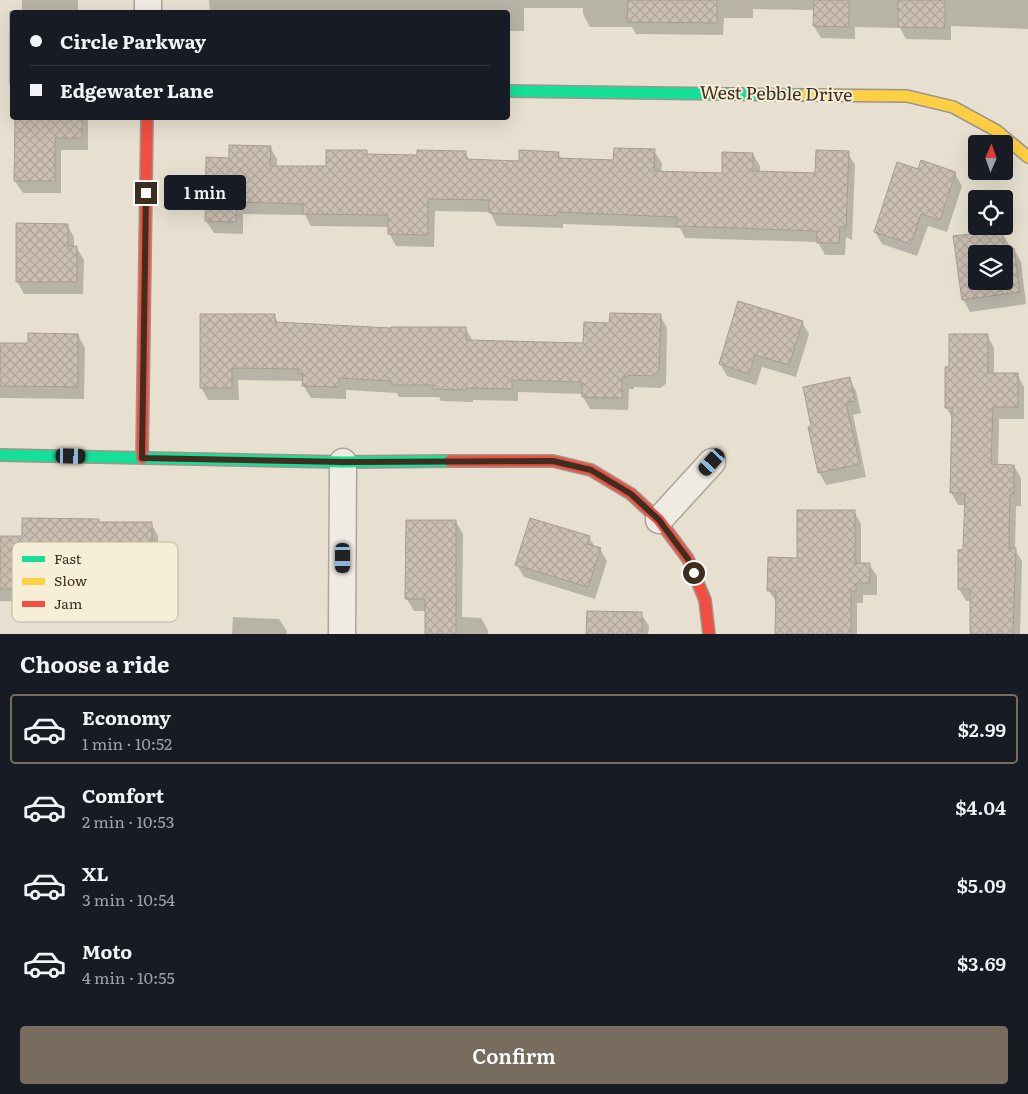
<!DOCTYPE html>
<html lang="en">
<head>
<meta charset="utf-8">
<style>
	:root { --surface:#171b24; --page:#20242c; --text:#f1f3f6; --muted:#9ea1a6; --line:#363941; --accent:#786c5e }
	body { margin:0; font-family:Literata,serif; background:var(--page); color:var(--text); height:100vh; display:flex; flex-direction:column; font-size:19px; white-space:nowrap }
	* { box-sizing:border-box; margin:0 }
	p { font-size:16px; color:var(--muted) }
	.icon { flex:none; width:28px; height:28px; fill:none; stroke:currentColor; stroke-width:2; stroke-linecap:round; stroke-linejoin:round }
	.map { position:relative; height:634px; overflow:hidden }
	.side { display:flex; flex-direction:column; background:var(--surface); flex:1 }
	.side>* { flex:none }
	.hud { position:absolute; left:10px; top:10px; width:500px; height:110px; border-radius:5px; box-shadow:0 5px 20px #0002; display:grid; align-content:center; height:110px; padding:0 20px; background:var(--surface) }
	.needle { width:32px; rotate:2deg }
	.tools { position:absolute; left:968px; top:135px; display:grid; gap:10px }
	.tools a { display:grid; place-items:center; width:45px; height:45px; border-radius:5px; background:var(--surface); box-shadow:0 5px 20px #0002; font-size:25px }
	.end { position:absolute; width:22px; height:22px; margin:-11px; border:6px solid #3d2e20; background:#fff; box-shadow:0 0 0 2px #fff }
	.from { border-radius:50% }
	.bubble { position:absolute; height:35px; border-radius:5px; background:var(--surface); box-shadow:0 5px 20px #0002; font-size:16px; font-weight:600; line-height:35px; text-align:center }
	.car { position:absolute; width:15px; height:30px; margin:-15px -8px; border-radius:6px; box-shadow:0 0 4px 1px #0007; background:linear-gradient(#222 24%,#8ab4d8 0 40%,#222 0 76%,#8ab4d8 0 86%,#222 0) }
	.hud b { display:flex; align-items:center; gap:18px; height:48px; font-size:19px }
	.hud b+b { border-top:1px solid var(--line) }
	.hud i { width:12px; height:12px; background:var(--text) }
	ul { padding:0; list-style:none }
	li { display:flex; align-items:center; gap:15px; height:70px; margin:0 10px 8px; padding:0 10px; border:2px solid transparent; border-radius:5px }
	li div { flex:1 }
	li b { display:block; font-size:19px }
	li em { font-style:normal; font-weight:600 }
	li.selected { border-color:var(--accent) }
	li>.icon { width:45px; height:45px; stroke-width:1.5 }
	h2 { padding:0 20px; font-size:22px; line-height:60px }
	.primary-button { display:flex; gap:10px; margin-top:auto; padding:10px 20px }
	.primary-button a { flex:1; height:58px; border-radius:5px; background:var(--accent); color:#fff; font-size:20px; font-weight:600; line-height:58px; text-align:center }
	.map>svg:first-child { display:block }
	.shadow { fill:#0003; fill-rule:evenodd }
	.building { fill:url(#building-cross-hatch); stroke:#a89c90; fill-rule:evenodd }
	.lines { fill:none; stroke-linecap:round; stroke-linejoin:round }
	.street-casing { stroke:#ada599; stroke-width:29 }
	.fast-casing { stroke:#9c958a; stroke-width:14 }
	.slow-casing { stroke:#9c958a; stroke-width:14 }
	.jam-casing { stroke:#9c958a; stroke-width:14 }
	.street { stroke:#efebe3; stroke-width:26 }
	.fast { stroke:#16e098; stroke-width:11 }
	.slow { stroke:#ffcf43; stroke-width:11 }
	.jam { stroke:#f24e42; stroke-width:11 }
	.route { stroke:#3d2e20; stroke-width:6 }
	.labels { text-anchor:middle; stroke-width:4; stroke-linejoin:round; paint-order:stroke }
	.street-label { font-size:18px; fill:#3d2e20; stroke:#f7eed8 }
	.key { fill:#f7eed8; stroke:#bfb4a1; stroke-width:1 }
	.key-label { font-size:14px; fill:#3d2e20 }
</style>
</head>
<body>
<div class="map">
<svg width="1028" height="634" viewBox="0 0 1028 634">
	<defs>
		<pattern id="building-cross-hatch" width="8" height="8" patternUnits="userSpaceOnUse" patternTransform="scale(1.25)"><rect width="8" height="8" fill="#cbbfb2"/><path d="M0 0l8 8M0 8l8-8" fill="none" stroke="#afa499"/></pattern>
	</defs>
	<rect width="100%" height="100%" fill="#e7e0d1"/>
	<g class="shadow">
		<polygon points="22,0 78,0 78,12 12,12 12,89 9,83 9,11 22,11"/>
		<polygon points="209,0 1028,0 1028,29 951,26 951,40 906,39 900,28 855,27 855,39 821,38 814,26 815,10 753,9 753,18 724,18 723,35 636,34 632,27 590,27 583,14 583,8 524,8 524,31 508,31 508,12 210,12"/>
		<polygon points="16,118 88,118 88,150 61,150 61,193 23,193 15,181"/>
		<polygon points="270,147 277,159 277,168 327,167 366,151 369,155 418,157 465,153 470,160 520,162 558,153 562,160 614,161 654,151 662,163 661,173 723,175 753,154 760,166 760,173 817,175 848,153 855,165 852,240 846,237 845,255 825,255 818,242 685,238 680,228 563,224 563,228 497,226 490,212 435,211 434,247 396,246 389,233 389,227 311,226 305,215 243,214 243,234 214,233 206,221 230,159"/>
		<polygon points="919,171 955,174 962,186 947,232 928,226 917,256 882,244 875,232"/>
		<polygon points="67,225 74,237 74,248 77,248 84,260 83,294 24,294 17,281"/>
		<path d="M1001,231L1008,243L1009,250L1014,249L1021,262L1026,304L970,312L963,299L955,237ZM976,254H1004V281H976Z"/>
		<polygon points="660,315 667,328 666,384 660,388 634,387 634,389 629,389 628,410 590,409 583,397 583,394 518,392 518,401 473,400 473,402 441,401 439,397 399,397 397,393 346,390 346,399 311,398 303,385 304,381 238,380 239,400 208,400 201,387 274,316 279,324 392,329 466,329 473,341 584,345 611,324"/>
		<polygon points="802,322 809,334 796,377 762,367 756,385 727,376 720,364"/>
		<polygon points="78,335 85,348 84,399 0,398 0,344 29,344"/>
		<polygon points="987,335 994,348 994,374 1017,374 1024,387 1024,419 999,419 998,466 1014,466 1021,478 1021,506 1016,506 1015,550 1022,561 1020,634 971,634 971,601 966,601 959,589 965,550 966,505 958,505 951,492 953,419 946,407 950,367"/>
		<polygon points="849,379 856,391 861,413 853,415 866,477 826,485 819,472 813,427"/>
		<polygon points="854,511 861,524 861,564 869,564 877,576 877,595 863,595 863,603 857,603 857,634 777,634 777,603 769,591 798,559"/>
		<polygon points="407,522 456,522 463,534 462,617 481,618 488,630 488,634 426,634 426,611 414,611 407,599"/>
		<polygon points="151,523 158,536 158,590 132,591 128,583 57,583 57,602 0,601 0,537 23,538 100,524"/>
		<polygon points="589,537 595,547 600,549 607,561 595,599 524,577 517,565"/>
		<polygon points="588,612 641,614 649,626 648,634 588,634"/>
		<polygon points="233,617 279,619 287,631 286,634 232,634"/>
	</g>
	<g class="building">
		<polygon points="628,0 717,0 717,23 627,22"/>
		<polygon points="814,0 849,0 849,27 813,26"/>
		<polygon points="898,0 945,0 945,28 898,27"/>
		<polygon points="15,118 82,118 82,138 55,138 55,181 14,181"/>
		<polygon points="229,145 271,146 270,166 326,166 326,150 367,150 367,154 417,155 417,150 466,151 466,159 519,161 519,150 559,152 558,158 613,160 614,148 655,149 654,171 722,173 722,152 753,153 753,171 815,173 816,150 849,151 846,229 840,226 839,243 817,243 817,231 677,226 677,217 557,212 556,216 489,213 489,200 428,199 428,235 388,234 388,215 303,214 303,204 237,202 236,222 205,221 206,157 229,158"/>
		<polygon points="921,160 956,172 940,220 921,214 911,244 874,232 897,162 918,169"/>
		<polygon points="16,223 68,224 68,246 77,246 77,282 16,282"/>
		<path d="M1002,230L1004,249L1014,248L1020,292L962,300L953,236ZM976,254H1004V281H976Z"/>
		<polygon points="738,301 803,321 789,365 755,355 749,374 719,364"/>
		<polygon points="610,313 661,314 659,371 652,376 628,375 628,377 622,377 622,398 582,397 582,382 512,380 512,389 466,388 466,390 433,389 433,385 391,385 391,381 340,378 339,387 302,386 303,374 298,373 298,369 232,368 232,388 200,388 200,314 275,314 275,322 391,328 391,327 466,327 466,340 583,343 584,322 609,323"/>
		<polygon points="28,333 78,334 78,387 0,386 0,343 28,343"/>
		<polygon points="949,334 988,334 988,373 1018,373 1018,407 993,407 991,464 1014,465 1014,494 1010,494 1009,548 1016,548 1013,634 970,634 970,589 958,589 958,550 963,549 965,493 950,493 952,408 945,408 945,367 949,366"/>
		<polygon points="850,377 855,401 846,403 860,464 818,473 808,427 811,426 803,387"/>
		<polygon points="797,510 855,510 855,563 870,563 870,583 856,583 856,591 851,591 851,634 775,634 776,591 767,591 768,557 797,558"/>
		<polygon points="22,518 99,519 99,522 152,522 152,578 124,579 124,570 51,571 51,590 0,589 0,536 22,536"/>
		<polygon points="530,518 590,536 587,544 601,548 588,587 515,565"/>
		<polygon points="406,520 456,520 456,634 425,634 425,599 405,599"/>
		<polygon points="587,611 642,612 642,634 586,634"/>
	</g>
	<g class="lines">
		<g class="street-casing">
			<g id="street">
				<polyline points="148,12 148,0"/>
				<polyline points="659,520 712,462"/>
				<polyline points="342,634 343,462"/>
			</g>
		</g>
		<g class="fast-casing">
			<g id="fast">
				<polyline points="508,91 805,95"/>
				<polyline points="0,455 343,462 450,461"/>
			</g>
		</g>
		<g class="slow-casing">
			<polyline id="slow" points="805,95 907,96 953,107 997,131 1028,157"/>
		</g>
		<g class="jam-casing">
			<g id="jam">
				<polyline points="142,458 147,118"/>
				<polyline points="450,461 553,461 591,470 631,494 659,520 688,559 705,600 709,634"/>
			</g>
		</g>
		<use href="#street" class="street"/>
		<use href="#fast" class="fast"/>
		<use href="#slow" class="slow"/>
		<use href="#jam" class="jam"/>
	</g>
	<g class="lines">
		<polyline class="route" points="146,193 142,458 344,462 553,461 591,470 631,494 659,520 688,559 694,573"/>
	</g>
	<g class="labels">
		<g class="street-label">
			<text transform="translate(776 94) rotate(1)" y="6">West Pebble Drive</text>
		</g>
	</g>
	<rect x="12" y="542" width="166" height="80" rx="8" class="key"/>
	<rect x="22" y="556" width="23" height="6" fill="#16e098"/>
	<rect x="22" y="578" width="23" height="7" fill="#ffcf43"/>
	<rect x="22" y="601" width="23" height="6" fill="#f24e42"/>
	<g class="key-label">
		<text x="54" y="564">Fast</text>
		<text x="54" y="586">Slow</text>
		<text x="54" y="609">Jam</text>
	</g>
</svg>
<div class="tools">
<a><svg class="needle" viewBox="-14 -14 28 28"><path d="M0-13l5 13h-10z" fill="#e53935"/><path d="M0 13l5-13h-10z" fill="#9ea1a6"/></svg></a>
<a><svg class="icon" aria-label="locate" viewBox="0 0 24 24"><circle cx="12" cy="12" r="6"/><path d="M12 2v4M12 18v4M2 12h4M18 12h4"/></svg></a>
<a><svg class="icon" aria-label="layers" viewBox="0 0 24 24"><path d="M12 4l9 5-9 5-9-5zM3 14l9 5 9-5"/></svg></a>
</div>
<i class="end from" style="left:694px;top:573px"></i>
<i class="end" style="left:146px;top:193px"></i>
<div class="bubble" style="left:164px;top:175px;width:82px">1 min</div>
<i class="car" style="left:71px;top:456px;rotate:91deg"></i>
<i class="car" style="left:712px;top:462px;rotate:222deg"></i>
<i class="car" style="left:343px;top:558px;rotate:180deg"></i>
<div class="hud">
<b><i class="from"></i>Circle Parkway</b>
<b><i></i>Edgewater Lane</b>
</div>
</div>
<section class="side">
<h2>Choose a ride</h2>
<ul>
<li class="selected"><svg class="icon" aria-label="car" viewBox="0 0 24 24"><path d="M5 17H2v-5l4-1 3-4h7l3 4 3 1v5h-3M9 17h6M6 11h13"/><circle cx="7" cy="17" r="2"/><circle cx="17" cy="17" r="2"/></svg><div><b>Economy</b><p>1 min · 10:52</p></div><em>$2.99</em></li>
<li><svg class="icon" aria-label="car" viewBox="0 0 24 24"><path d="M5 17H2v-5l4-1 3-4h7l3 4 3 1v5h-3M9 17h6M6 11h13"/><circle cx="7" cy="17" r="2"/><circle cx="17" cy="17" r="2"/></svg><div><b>Comfort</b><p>2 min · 10:53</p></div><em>$4.04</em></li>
<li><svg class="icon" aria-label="car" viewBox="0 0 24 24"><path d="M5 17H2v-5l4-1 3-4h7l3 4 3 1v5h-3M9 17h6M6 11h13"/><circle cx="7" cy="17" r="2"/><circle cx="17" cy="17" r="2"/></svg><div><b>XL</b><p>3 min · 10:54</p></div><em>$5.09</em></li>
<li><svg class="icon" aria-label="car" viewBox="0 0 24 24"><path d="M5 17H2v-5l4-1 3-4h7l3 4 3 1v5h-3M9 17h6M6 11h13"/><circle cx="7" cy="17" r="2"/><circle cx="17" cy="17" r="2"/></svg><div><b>Moto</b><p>4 min · 10:55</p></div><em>$3.69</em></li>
</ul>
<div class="primary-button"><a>Confirm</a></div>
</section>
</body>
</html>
